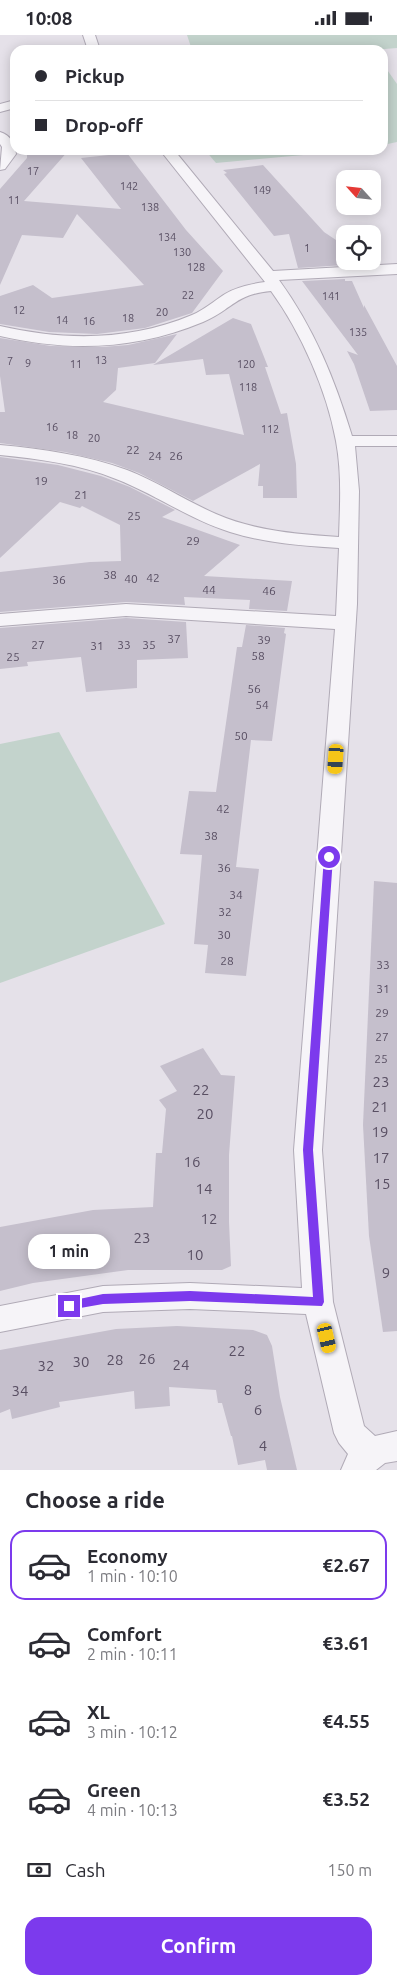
<!DOCTYPE html>
<html lang="en">
<head>
<meta charset="utf-8">
<style>
	:root { --surface:#fff; --page:#f7f7f7; --text:#2b2b33; --muted:#7c7c81; --line:#e1e1e2; --accent:#7c3aed }
	body { margin:0; font-family:Ubuntu,sans-serif; background:var(--page); color:var(--text); height:100vh; display:flex; flex-direction:column; font-size:19px; white-space:nowrap }
	* { box-sizing:border-box; margin:0 }
	p { font-size:16px; color:var(--muted) }
	.icon { flex:none; width:28px; height:28px; fill:none; stroke:currentColor; stroke-width:2; stroke-linecap:round; stroke-linejoin:round }
	.map { position:relative; height:1435px; overflow:hidden }
	.drawer { display:flex; flex-direction:column; background:var(--surface); flex:1 }
	.drawer>* { flex:none }
	.banner { position:absolute; left:10px; top:10px; width:378px; height:110px; border-radius:15px; box-shadow:0 2px 12px #0003; display:grid; align-content:center; height:110px; padding:0 25px; background:var(--surface) }
	.needle { width:32px; rotate:297deg }
	.buttons { position:absolute; left:336px; top:135px; display:grid; gap:10px }
	.buttons a { display:grid; place-items:center; width:45px; height:45px; border-radius:10px; background:var(--surface); box-shadow:0 2px 12px #0003; font-size:25px }
	.end { position:absolute; width:22px; height:22px; margin:-11px; border:6px solid #7c3aed; background:#fff; box-shadow:0 0 0 2px #fff }
	.from { border-radius:50% }
	.bubble { position:absolute; height:35px; border-radius:15px; background:var(--surface); box-shadow:0 2px 12px #0003; font-size:16px; font-weight:600; line-height:35px; text-align:center }
	.car { position:absolute; width:15px; height:30px; margin:-15px -8px; border-radius:6px; box-shadow:0 0 4px 1px #0007; background:linear-gradient(#f5c518 24%,#345 0 40%,#f5c518 0 76%,#345 0 86%,#f5c518 0) }
	.banner b { display:flex; align-items:center; gap:18px; height:48px; font-size:19px }
	.banner b+b { border-top:1px solid var(--line) }
	.banner i { width:12px; height:12px; background:var(--text) }
	ul { padding:0; list-style:none }
	li { display:flex; align-items:center; gap:15px; height:70px; margin:0 10px 8px; padding:0 15px; border:2px solid transparent; border-radius:15px }
	li div { flex:1 }
	li b { display:block; font-size:19px }
	li em { font-style:normal; font-weight:600 }
	li.selected { border-color:var(--accent) }
	li>.icon { width:45px; height:45px; stroke-width:1.5 }
	h2 { padding:0 25px; font-size:22px; line-height:60px }
	.pay { display:flex; align-items:center; gap:12px; height:55px; padding:0 25px; font-size:19px }
	.pay p { margin-inline-start:auto }
	.button { display:flex; gap:10px; margin-top:auto; padding:10px 25px }
	.button a { flex:1; height:58px; border-radius:15px; background:var(--accent); color:#fff; font-size:20px; font-weight:600; line-height:58px; text-align:center }
	.status { display:flex; justify-content:space-between; align-items:center; height:35px; padding:0 25px; background:var(--surface); direction:ltr }
	.status svg { height:14px; fill:currentColor }
	.map>svg:first-child { display:block }
	.green { fill:#c3d3cc }
	.building { fill:#c5bfcc }
	.lines { fill:none; stroke-linecap:round; stroke-linejoin:round }
	.street-casing { stroke:#b0aab6; stroke-width:2 }
	.street { fill:#f6f4f8; fill-rule:evenodd }
	.route { fill:#7c3aed }
	.labels { text-anchor:middle; stroke-width:4; stroke-linejoin:round; paint-order:stroke }
	.far-number-label { font-size:11px; fill:#594f63 }
	.number-label { font-size:12px; fill:#594f63 }
	.near-number-label { font-size:15px; fill:#594f63 }
</style>
</head>
<body>
<div class="status"><b>10:08</b><svg viewBox="0 0 49 12"><path d="M0 12V9h3v3zM5 12V6h3v6zM10 12V3h3v9zM15 12V0h3v12zM26 1h20v11H26zM47 4h2v5h-2z"/></svg></div>
<div class="map">
<svg width="397" height="1435" viewBox="0 0 397 1435">
	<rect width="100%" height="100%" fill="#e5e1e9"/>
	<g class="green">
		<polygon points="187,0 397,0 397,13 372,15 192,15"/>
		<polygon points="383,29 397,49 397,107 383,110"/>
		<polygon points="205,115 358,115 216,128"/>
		<polygon points="59,697 165,889 0,948 0,709"/>
	</g>
	<g class="building">
		<polygon points="27,115 69,115 24,166 121,174 81,123 127,118 186,195 223,236 192,278 145,293 97,299 49,297 0,289 0,261 33,250 52,263 144,250 77,179 63,203 22,200 0,250 0,154 27,123"/>
		<polygon points="263,130 324,197 342,209 345,216 345,230 298,233 289,199 274,201 224,139 227,138 223,135"/>
		<polygon points="345,244 345,246 352,246 364,273 364,270 397,331 397,375 370,376 354,329 347,316 358,320 302,246"/>
		<polygon points="233,283 251,289 268,332 265,332 281,379 287,378 296,429 297,463 263,463 263,451 258,451 260,429 193,466 139,438 112,428 65,417 0,408 0,377 5,377 0,341 0,303 51,311 102,312 128,310 177,299 155,328 118,333 116,355 103,367 244,400 229,339 206,340 203,324 153,330"/>
		<polygon points="0,422 58,430 101,441 130,452 175,475 162,482 240,510 204,541 292,546 287,576 249,574 250,565 184,562 185,570 126,567 0,577 0,537 90,527 121,526 120,490 82,471 80,473 60,467 0,523"/>
		<polygon points="126,583 186,587 188,623 137,625 137,653 86,657 81,622 27,627 28,631 0,634 0,593"/>
		<polygon points="246,590 285,593 284,598 286,599 272,706 251,705 236,832 259,834 246,941 205,938 208,910 194,909 202,820 180,819 189,756 216,757 237,612 242,612"/>
		<polygon points="374,846 397,848 397,1296 383,1297 369,1201 363,1090"/>
		<polygon points="203,1013 221,1040 235,1041 229,1120 229,1187 231,1231 222,1235 128,1235 33,1248 0,1256 0,1192 93,1175 153,1172 156,1118 162,1118 166,1074 159,1065 177,1056 160,1031"/>
		<polygon points="177,1291 253,1295 267,1300 272,1311 280,1362 297,1435 267,1435 265,1425 238,1430 232,1401 231,1401 222,1368 218,1368 216,1355 169,1352 170,1371 135,1374 134,1356 59,1367 60,1372 12,1384 10,1374 0,1378 0,1315 116,1294"/>
	</g>
	<g class="lines">
		<g class="street-casing">
			<g id="street">
				<polygon points="83,0 95,0 100,15 88,15"/>
				<polygon points="15,65 15,73 0,77 0,69"/>
				<path d="M0,97C11,100 15,110 16,119L5,134L0,135L2,112L0,109Z"/>
				<path d="M160,115H174L273,236L397,229V239L279,245C314,293 335,345 352,401H397V411H355L359,456L357,569L322,1115L333,1267L364,1391L375,1401L397,1396V1426L385,1428L376,1435H341L348,1419L339,1408L334,1398L306,1279L190,1274L103,1277L0,1297V1271L103,1251L190,1248L302,1253L294,1115L335,594L126,581L0,591V579L126,569L336,581L339,513C302,511 265,508 230,497C189,484 155,459 116,444C79,429 39,424 0,420V410C43,414 86,420 127,435C158,447 186,466 216,479C255,496 297,499 339,502C340,470 342,438 336,406C327,356 301,297 271,256C235,259 232,275 203,287C136,315 69,317 0,301V291C65,306 130,306 192,280C204,275 214,266 225,259C237,252 251,249 265,247Z"/>
			</g>
		</g>
		<use href="#street" class="street"/>
	</g>
	<polygon class="route" points="329,819 333,822 313,1115 324,1267 322,1271 190,1266 103,1269 69,1275 65,1274 65,1267 103,1259 190,1256 313,1262 303,1115 324,822"/>
	<g class="labels">
		<g class="far-number-label">
			<text x="33" y="140">17</text>
			<text x="129" y="155">142</text>
			<text x="262" y="159">149</text>
			<text x="14" y="169">11</text>
			<text x="150" y="176">138</text>
			<text x="167" y="206">134</text>
			<text x="307" y="217">1</text>
			<text x="182" y="221">130</text>
			<text x="196" y="236">128</text>
			<text x="188" y="264">22</text>
			<text x="331" y="265">141</text>
			<text x="19" y="279">12</text>
			<text x="162" y="281">20</text>
			<text x="128" y="287">18</text>
			<text x="62" y="289">14</text>
			<text x="89" y="290">16</text>
			<text x="358" y="301">135</text>
			<text x="101" y="329">13</text>
			<text x="10" y="330">7</text>
			<text x="28" y="332">9</text>
			<text x="76" y="333">11</text>
			<text x="246" y="333">120</text>
			<text x="248" y="356">118</text>
			<text x="52" y="396">16</text>
			<text x="270" y="398">112</text>
			<text x="72" y="404">18</text>
			<text x="94" y="407">20</text>
		</g>
		<g class="number-label">
			<text x="133" y="419">22</text>
			<text x="155" y="425">24</text>
			<text x="176" y="425">26</text>
			<text x="41" y="450">19</text>
			<text x="81" y="464">21</text>
			<text x="134" y="485">25</text>
			<text x="193" y="510">29</text>
			<text x="110" y="544">38</text>
			<text x="153" y="547">42</text>
			<text x="131" y="548">40</text>
			<text x="59" y="549">36</text>
			<text x="209" y="559">44</text>
			<text x="269" y="560">46</text>
			<text x="174" y="608">37</text>
			<text x="264" y="609">39</text>
			<text x="38" y="614">27</text>
			<text x="124" y="614">33</text>
			<text x="149" y="614">35</text>
			<text x="97" y="615">31</text>
			<text x="258" y="625">58</text>
			<text x="13" y="626">25</text>
			<text x="254" y="658">56</text>
			<text x="262" y="674">54</text>
			<text x="241" y="705">50</text>
			<text x="223" y="778">42</text>
			<text x="211" y="805">38</text>
			<text x="224" y="837">36</text>
			<text x="236" y="864">34</text>
			<text x="225" y="881">32</text>
			<text x="224" y="904">30</text>
			<text x="227" y="930">28</text>
			<text x="383" y="934">33</text>
			<text x="383" y="958">31</text>
			<text x="382" y="982">29</text>
			<text x="382" y="1006">27</text>
			<text x="381" y="1028">25</text>
		</g>
		<g class="near-number-label">
			<text x="381" y="1052">23</text>
			<text x="201" y="1060">22</text>
			<text x="380" y="1077">21</text>
			<text x="205" y="1084">20</text>
			<text x="380" y="1102">19</text>
			<text x="381" y="1128">17</text>
			<text x="192" y="1132">16</text>
			<text x="382" y="1154">15</text>
			<text x="204" y="1159">14</text>
			<text x="209" y="1189">12</text>
			<text x="142" y="1208">23</text>
			<text x="195" y="1225">10</text>
			<text x="386" y="1243">9</text>
			<text x="237" y="1321">22</text>
			<text x="147" y="1329">26</text>
			<text x="115" y="1330">28</text>
			<text x="81" y="1332">30</text>
			<text x="181" y="1335">24</text>
			<text x="46" y="1336">32</text>
			<text x="248" y="1360">8</text>
			<text x="20" y="1361">34</text>
			<text x="258" y="1380">6</text>
			<text x="263" y="1416">4</text>
		</g>
	</g>
</svg>
<div class="buttons">
<a><svg class="needle" viewBox="-14 -14 28 28"><path d="M0-13l5 13h-10z" fill="#e53935"/><path d="M0 13l5-13h-10z" fill="#7c7c81"/></svg></a>
<a><svg class="icon" aria-label="locate" viewBox="0 0 24 24"><circle cx="12" cy="12" r="6"/><path d="M12 2v4M12 18v4M2 12h4M18 12h4"/></svg></a>
</div>
<i class="end from" style="left:329px;top:822px"></i>
<i class="end" style="left:69px;top:1271px"></i>
<div class="bubble" style="left:28px;top:1199px;width:82px">1 min</div>
<i class="car" style="left:336px;top:724px;rotate:184deg"></i>
<i class="car" style="left:327px;top:1303px;rotate:167deg"></i>
<div class="banner">
<b><i class="from"></i>Pickup</b>
<b><i></i>Drop-off</b>
</div>
</div>
<section class="drawer">
<h2>Choose a ride</h2>
<ul>
<li class="selected"><svg class="icon" aria-label="car" viewBox="0 0 24 24"><path d="M5 17H2v-5l4-1 3-4h7l3 4 3 1v5h-3M9 17h6M6 11h13"/><circle cx="7" cy="17" r="2"/><circle cx="17" cy="17" r="2"/></svg><div><b>Economy</b><p>1 min · 10:10</p></div><em>€2.67</em></li>
<li><svg class="icon" aria-label="car" viewBox="0 0 24 24"><path d="M5 17H2v-5l4-1 3-4h7l3 4 3 1v5h-3M9 17h6M6 11h13"/><circle cx="7" cy="17" r="2"/><circle cx="17" cy="17" r="2"/></svg><div><b>Comfort</b><p>2 min · 10:11</p></div><em>€3.61</em></li>
<li><svg class="icon" aria-label="car" viewBox="0 0 24 24"><path d="M5 17H2v-5l4-1 3-4h7l3 4 3 1v5h-3M9 17h6M6 11h13"/><circle cx="7" cy="17" r="2"/><circle cx="17" cy="17" r="2"/></svg><div><b>XL</b><p>3 min · 10:12</p></div><em>€4.55</em></li>
<li><svg class="icon" aria-label="car" viewBox="0 0 24 24"><path d="M5 17H2v-5l4-1 3-4h7l3 4 3 1v5h-3M9 17h6M6 11h13"/><circle cx="7" cy="17" r="2"/><circle cx="17" cy="17" r="2"/></svg><div><b>Green</b><p>4 min · 10:13</p></div><em>€3.52</em></li>
</ul>
<div class="pay"><svg class="icon" aria-label="cash" viewBox="0 0 24 24"><path d="M3 7h18v10H3z"/><circle cx="12" cy="12" r="2"/></svg>Cash<p>150 m</p></div>
<div class="button"><a>Confirm</a></div>
</section>
</body>
</html>
